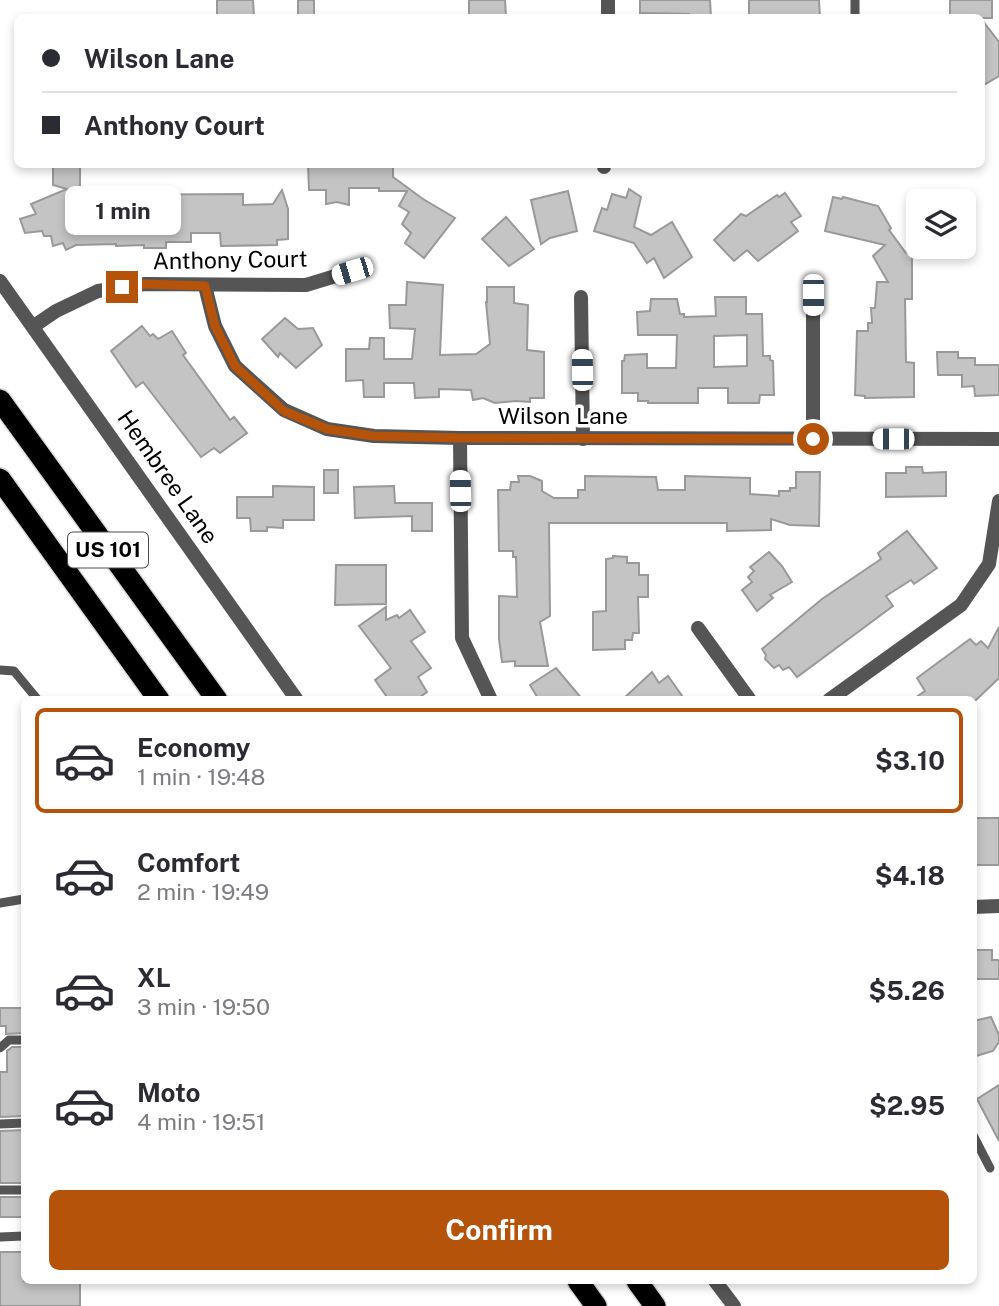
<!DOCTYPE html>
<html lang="en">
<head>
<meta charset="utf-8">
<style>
	:root { --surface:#fff; --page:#f2f2f3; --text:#2b2b33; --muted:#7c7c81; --line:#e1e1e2; --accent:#b45309 }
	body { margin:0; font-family:"Public Sans",sans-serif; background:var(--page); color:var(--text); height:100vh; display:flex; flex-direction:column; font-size:26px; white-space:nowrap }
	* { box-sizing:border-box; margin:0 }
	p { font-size:23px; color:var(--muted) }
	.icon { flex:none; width:38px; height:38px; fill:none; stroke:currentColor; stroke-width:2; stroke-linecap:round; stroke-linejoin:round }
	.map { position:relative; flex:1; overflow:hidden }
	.panel { position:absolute; left:21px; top:696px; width:956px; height:588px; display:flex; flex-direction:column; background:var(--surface); border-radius:10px; box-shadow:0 4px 10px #0003 }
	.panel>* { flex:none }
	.hud { position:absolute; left:14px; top:14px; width:971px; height:154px; border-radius:10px; box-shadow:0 4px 10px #0003; display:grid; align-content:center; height:154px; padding:0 28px; background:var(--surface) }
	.controls { position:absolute; left:906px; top:189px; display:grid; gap:14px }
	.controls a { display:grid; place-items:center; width:70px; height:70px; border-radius:10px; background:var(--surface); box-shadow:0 4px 10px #0003; font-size:35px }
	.end { position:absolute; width:32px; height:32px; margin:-16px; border:9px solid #b45309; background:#fff; box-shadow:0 0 0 4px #fff }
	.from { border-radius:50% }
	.bubble { position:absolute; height:49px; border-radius:10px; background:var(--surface); box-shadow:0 4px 10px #0003; font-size:23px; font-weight:700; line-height:49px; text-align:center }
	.car { position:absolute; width:21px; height:42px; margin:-21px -10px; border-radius:9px; box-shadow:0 0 5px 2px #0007; background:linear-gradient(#fff 24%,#345 0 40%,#fff 0 76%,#345 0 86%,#fff 0) }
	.hud b { display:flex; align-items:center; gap:24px; height:66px; font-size:26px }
	.hud b+b { border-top:2px solid var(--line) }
	.hud i { width:18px; height:18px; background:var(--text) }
	ul { padding:12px 0 0; list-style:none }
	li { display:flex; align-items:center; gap:21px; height:105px; margin:0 14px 10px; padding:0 14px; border:4px solid transparent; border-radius:10px }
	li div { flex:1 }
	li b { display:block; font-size:26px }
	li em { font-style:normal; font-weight:700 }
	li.current { border-color:var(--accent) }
	li>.icon { width:63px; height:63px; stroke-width:1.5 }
	.primary-button { display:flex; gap:14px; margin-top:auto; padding:14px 28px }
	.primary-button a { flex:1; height:80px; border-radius:10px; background:var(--accent); color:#fff; font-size:28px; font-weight:700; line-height:80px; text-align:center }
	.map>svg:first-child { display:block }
	.building { fill:#c4c4c4; stroke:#999; stroke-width:2; fill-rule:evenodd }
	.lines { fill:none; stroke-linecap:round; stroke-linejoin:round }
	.motorway-casing { stroke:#dbdbdb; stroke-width:24 }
	.service { stroke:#555; stroke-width:9 }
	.minor { stroke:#555; stroke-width:14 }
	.tertiary { stroke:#555; stroke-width:14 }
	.motorway { stroke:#000; stroke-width:21 }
	.route { stroke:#b45309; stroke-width:9 }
	.labels { text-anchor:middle; stroke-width:7; stroke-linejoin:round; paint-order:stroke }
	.shield { fill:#fff; stroke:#4c4c4c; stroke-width:2 }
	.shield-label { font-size:21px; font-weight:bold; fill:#000 }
	.street-label { font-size:23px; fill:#000; stroke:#fff }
</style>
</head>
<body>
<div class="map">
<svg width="999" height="1306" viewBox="0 0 999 1306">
	<rect width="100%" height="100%" fill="#fff"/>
	<g class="building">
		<polygon points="217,0 253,0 254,17 217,17"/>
		<rect x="298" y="0" width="16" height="16"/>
		<polygon points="469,0 505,0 506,16 469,18"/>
		<polygon points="640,0 710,0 711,17 689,17 689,14 640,13"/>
		<polygon points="749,0 819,0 820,18 749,18"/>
		<rect x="950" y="0" width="42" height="18"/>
		<polygon points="982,20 999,42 999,76 982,86"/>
		<polygon points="53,164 80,164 80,195 243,194 243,205 273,204 282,190 288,209 288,239 277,240 277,245 221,246 220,233 191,233 191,242 166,242 166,248 144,248 144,245 116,246 116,244 76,245 66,250 63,243 53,246 51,236 44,236 42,231 25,233 20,219 36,214 31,204 67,189 53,185"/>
		<polygon points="308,164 393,164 393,177 423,199 455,218 424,258 405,243 411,233 402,224 409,212 399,206 407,191 379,191 379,188 349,188 349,205 337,202 326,204 326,190 309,190"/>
		<polygon points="629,189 641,197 634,227 651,235 672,222 692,257 664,278 654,258 647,263 634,243 594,231 602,208 607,210 612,194 626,198"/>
		<polygon points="568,191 577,231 550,238 541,244 531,200"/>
		<polygon points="785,193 801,216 791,222 798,231 758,261 747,250 734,261 714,240 741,214 746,216 777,195 779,197"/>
		<polygon points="833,197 842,199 843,197 878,206 891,228 889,230 906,253 912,254 912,299 905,299 906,362 914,363 914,397 865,398 865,396 855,395 857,331 868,331 868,323 872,323 871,308 875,308 877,282 888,282 873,256 885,245 825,231"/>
		<polygon points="506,217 534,249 509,266 482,239"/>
		<polygon points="407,282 443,285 440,355 476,354 490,344 486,302 487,302 487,287 514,287 514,303 528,305 527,350 544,352 544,398 530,398 530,402 516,401 495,403 483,398 473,400 471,390 439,389 439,397 415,398 414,383 384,383 384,397 364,397 363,380 346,381 346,349 369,349 370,338 384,338 384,359 412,359 415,329 390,328 389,305 406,305"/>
		<path d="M715,297H746V314H762L763,356H770V360L773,361L774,395H760L759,403H728V388H698V403H648V401H638V393H622V361H624L625,355L647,354V368H676L677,335H638L637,312L650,311L651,299H677L680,314H684V317L716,316ZM747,335V366L714,367V336Z"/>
		<polygon points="285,318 298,329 313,328 322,345 296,368 280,353 278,357 262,339"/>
		<polygon points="142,326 150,336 153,334 158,339 172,331 186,353 183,355 230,420 234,417 247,433 220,453 214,448 201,457 143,382 136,387 111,351"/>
		<polygon points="937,352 958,352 958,358 975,358 975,365 999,365 999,395 975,396 974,386 962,387 962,375 938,375"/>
		<polygon points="906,467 922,467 923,473 946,472 946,496 886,497 886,473 906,473"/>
		<rect x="324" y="470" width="14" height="23"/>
		<polygon points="796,472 820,472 819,526 790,525 771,519 771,530 727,531 727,523 549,523 550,616 540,622 548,666 515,666 515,661 502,662 499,639 499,596 517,597 516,557 513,557 513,551 499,551 498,490 510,490 511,482 519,482 518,476 530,476 542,481 542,491 554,498 578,498 578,490 585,490 585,476 656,477 658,490 685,490 685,476 750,478 750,494 779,496 779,491 790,491 790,488 796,488"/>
		<polygon points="273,486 314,487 314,520 283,520 283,528 267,527 267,531 251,531 250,518 237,518 237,497 273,497"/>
		<polygon points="394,486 395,503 432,503 432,531 412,531 412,516 355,518 354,487"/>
		<polygon points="907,531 937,568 914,584 911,580 886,596 893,606 797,677 789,667 783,670 779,665 774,668 765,659 766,655 762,649 822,599 881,559 878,553"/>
		<polygon points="769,552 782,566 792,582 770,595 773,598 757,611 742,590 752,582 748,577 754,571 750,567"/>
		<polygon points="613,556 627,557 627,563 639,563 639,575 648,575 648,597 638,597 639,633 633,633 632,640 625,640 625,649 593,650 593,612 606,611 606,559 613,558"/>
		<polygon points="336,565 386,565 386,604 335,605"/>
		<polygon points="386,607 386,620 397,615 399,618 410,610 425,632 411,641 431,668 418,677 427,692 416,700 389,700 375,680 391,668 359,626"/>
		<polygon points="999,627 999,678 976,700 912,700 925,691 917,678 970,639 976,645 981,641 988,648"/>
		<polygon points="556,668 583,700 539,700 530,685"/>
		<polygon points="652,672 659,683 668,676 685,700 622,700"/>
		<rect x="973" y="818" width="26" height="47"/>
		<polygon points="973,950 992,950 992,960 999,960 999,979 973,979"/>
		<polygon points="0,1008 24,1008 24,1033 6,1034 6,1026 0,1026"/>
		<polygon points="991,1017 999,1035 999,1042 993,1051 973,1057 973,1021"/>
		<polygon points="12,1047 24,1047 24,1116 0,1117 0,1072 7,1072 7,1051"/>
		<polygon points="999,1085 999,1141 977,1099"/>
		<polygon points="24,1130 24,1183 0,1183 0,1131"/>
		<rect x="0" y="1197" width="24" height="20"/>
		<polygon points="0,1252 24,1252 24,1281 80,1281 80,1306 0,1306"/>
	</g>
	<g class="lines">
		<g class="motorway-casing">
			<g id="motorway">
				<polyline points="0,400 217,700"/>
				<polyline points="0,479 159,700"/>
				<polyline points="578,1281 596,1306"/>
				<polyline points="637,1281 655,1306"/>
			</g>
		</g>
		<g class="service">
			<polyline points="855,0 855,18"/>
			<polyline points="0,670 14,671 38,700"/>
			<polyline points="0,903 24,899"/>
			<polyline points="0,1048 9,1040 24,1040"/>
			<polyline points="0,1124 24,1123"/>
			<polyline points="973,1135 990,1168"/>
			<polyline points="0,1190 24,1190"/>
			<polyline points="0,1237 24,1236"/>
		</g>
		<g class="minor">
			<polyline points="608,18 608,0"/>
			<polyline points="604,167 604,164"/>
			<polyline points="205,286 215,326 235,366 284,410 327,429 374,436 460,438 999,439"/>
			<polyline points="813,295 813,439"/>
			<polyline points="581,297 583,439"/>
			<polyline points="34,326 56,311 98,291 145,284 306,285 352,271"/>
			<polyline points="460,438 462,638 491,700"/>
			<polyline points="698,628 750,700"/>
			<polyline points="829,700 961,605 989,564 999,501"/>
			<polyline points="973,907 999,906"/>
		</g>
		<g class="tertiary">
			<polyline points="0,281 297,700"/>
			<polyline points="715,1281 734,1306"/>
		</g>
		<use href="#motorway" class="motorway"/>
	</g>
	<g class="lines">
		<polyline class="route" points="122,287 145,284 205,286 215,326 235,366 284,411 327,429 374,436 460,438 813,439"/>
	</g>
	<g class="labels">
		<rect class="shield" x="68" y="532.5" width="80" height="35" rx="5"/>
		<g class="shield-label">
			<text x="108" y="557">US 101</text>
		</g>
		<g class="street-label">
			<text transform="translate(230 260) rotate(-1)" y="8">Anthony Court</text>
			<text x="563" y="424">Wilson Lane</text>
			<text transform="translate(168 477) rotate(55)" y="8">Hembree Lane</text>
		</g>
	</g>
</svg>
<div class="controls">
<a><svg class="icon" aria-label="layers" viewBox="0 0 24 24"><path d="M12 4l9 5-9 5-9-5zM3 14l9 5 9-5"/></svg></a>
</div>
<i class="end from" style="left:813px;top:439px"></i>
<i class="end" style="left:122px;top:287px"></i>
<div class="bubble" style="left:65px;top:186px;width:116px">1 min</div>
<i class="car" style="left:352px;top:271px;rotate:253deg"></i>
<i class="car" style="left:813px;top:295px;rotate:180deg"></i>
<i class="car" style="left:582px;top:370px;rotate:359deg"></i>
<i class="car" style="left:893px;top:439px;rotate:270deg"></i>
<i class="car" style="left:460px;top:491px;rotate:359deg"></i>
<div class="hud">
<b><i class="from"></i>Wilson Lane</b>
<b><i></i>Anthony Court</b>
</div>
<section class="panel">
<ul>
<li class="current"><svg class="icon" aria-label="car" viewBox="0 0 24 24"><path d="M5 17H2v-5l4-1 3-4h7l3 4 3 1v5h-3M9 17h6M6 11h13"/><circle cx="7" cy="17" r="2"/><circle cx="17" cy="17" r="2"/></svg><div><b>Economy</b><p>1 min · 19:48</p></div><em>$3.10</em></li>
<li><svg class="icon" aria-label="car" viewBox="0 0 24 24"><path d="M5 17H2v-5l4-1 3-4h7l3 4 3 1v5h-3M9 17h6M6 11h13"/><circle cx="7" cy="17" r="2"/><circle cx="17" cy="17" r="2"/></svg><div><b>Comfort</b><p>2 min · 19:49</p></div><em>$4.18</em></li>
<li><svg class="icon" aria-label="car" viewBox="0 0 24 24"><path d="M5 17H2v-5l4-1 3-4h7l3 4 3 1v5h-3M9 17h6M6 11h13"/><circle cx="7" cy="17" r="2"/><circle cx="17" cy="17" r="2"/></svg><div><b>XL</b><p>3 min · 19:50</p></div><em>$5.26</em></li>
<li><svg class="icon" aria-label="car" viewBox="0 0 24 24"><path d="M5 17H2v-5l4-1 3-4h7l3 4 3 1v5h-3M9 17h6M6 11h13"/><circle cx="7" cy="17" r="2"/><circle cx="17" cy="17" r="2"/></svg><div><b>Moto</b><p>4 min · 19:51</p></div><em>$2.95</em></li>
</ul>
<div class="primary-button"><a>Confirm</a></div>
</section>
</div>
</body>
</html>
